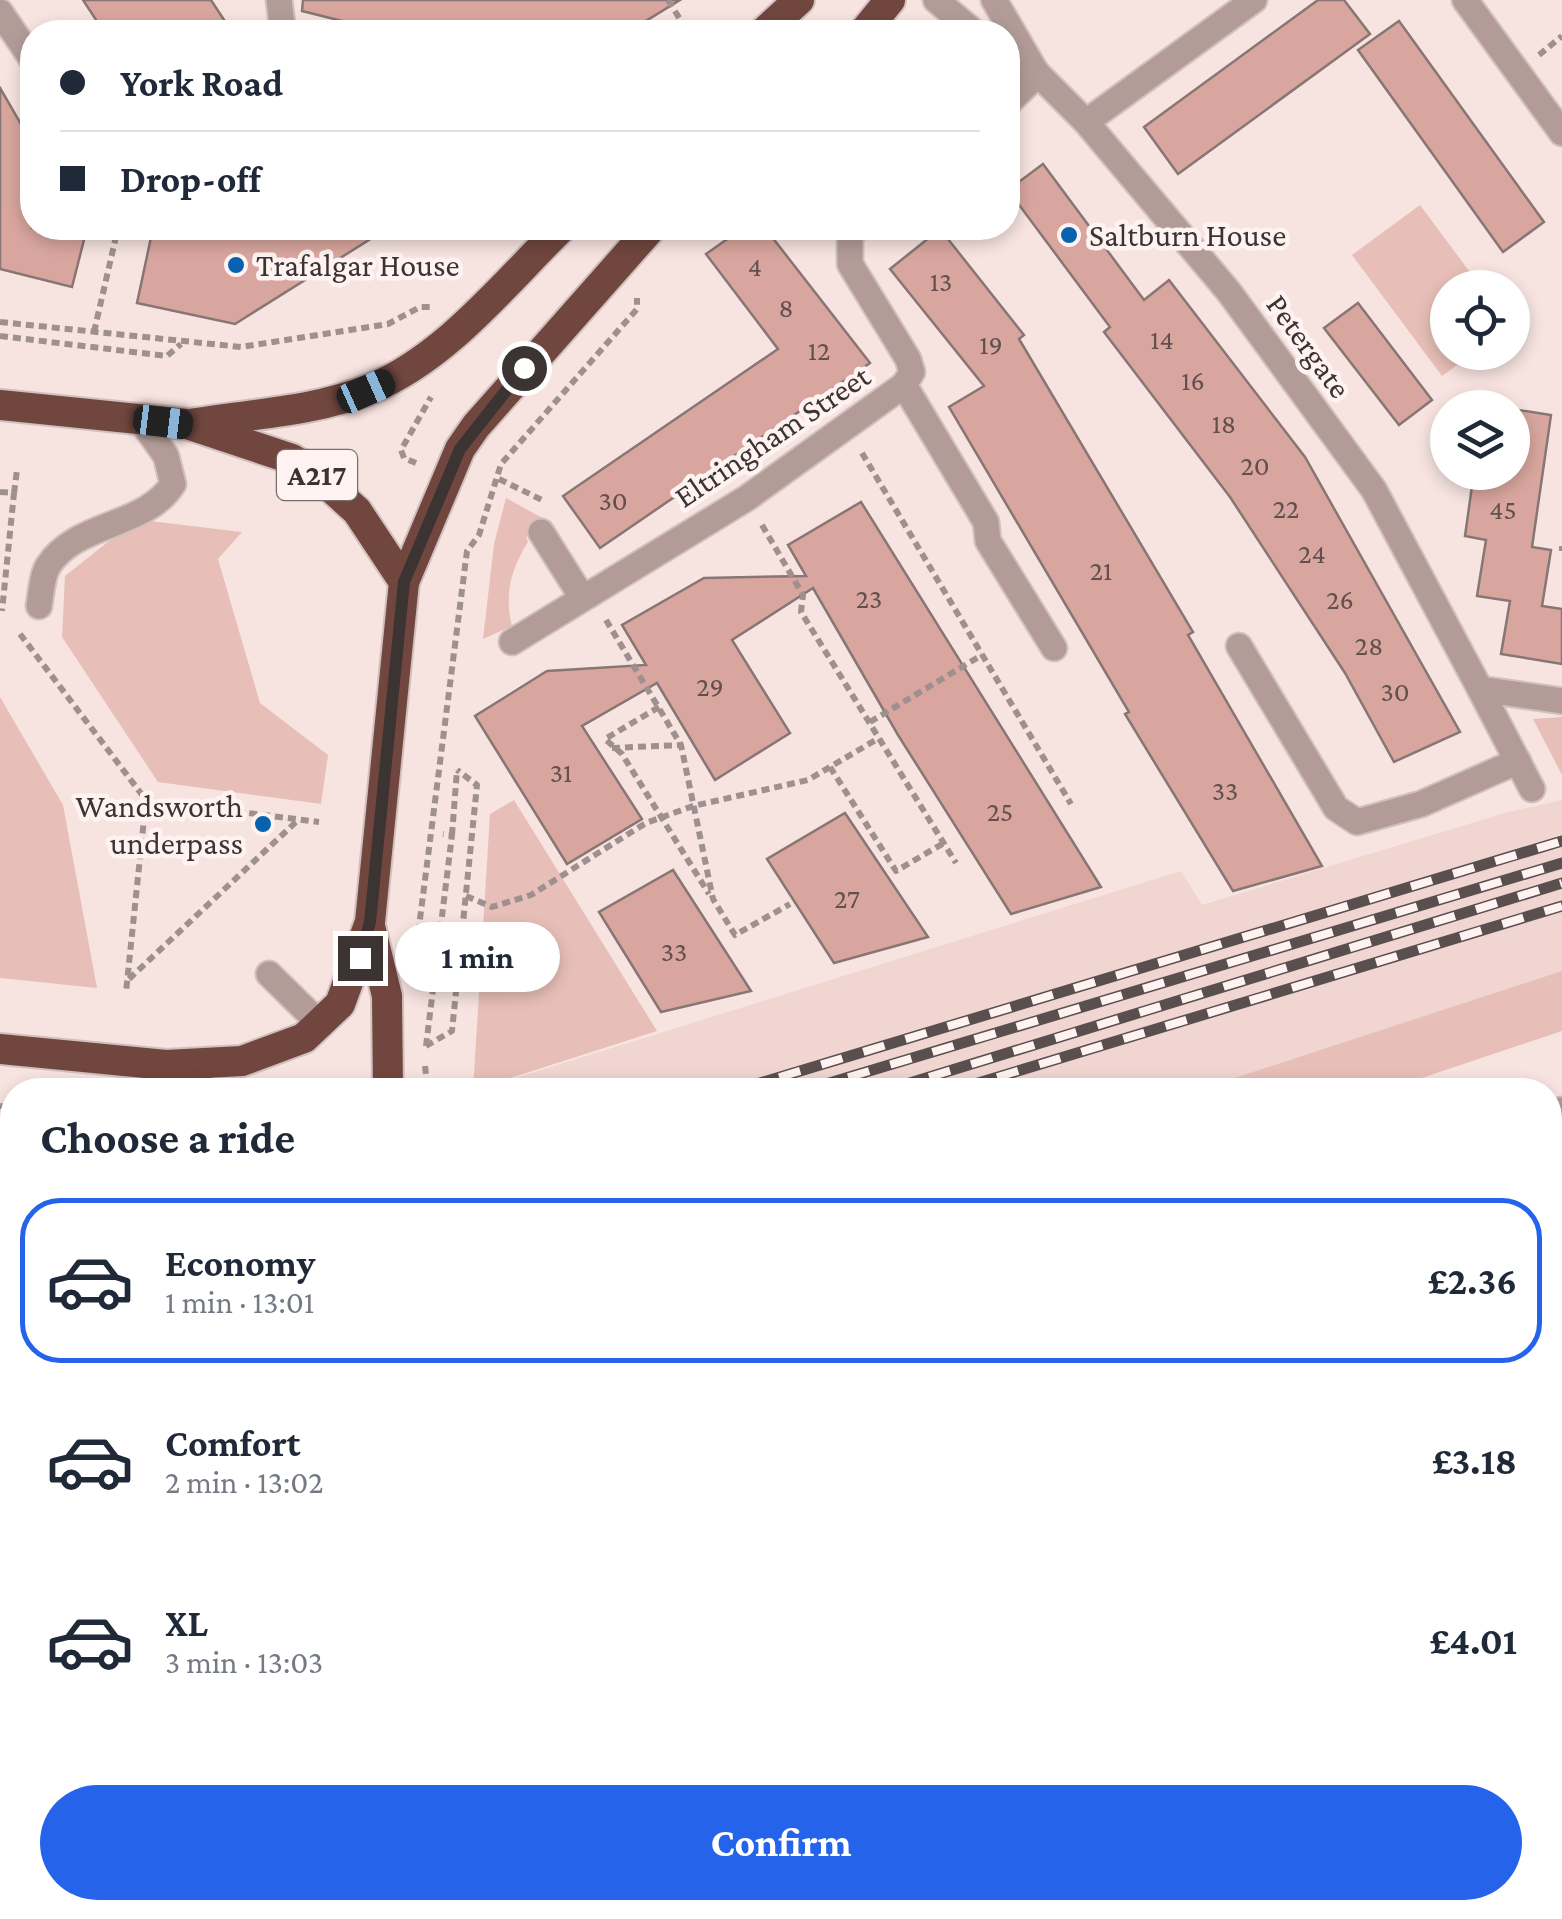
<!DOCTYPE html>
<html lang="en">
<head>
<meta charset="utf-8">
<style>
	:root { --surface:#fff; --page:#f6f6f7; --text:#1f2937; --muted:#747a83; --line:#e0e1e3; --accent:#2563eb }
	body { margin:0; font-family:"Crimson Pro",serif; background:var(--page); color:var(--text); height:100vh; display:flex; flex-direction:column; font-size:38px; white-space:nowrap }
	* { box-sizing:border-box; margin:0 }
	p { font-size:32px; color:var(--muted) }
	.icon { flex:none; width:55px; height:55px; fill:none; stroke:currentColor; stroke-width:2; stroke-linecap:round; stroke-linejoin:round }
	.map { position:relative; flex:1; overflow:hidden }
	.side { position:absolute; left:0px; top:1078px; width:1562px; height:842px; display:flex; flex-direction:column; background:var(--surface); border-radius:40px 40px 0 0; box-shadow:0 5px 15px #0003 }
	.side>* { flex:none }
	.banner { position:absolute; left:20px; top:20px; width:1000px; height:220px; border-radius:40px; box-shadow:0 5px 15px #0003; display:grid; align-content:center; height:220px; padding:0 40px; background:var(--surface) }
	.controls { position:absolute; left:1430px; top:270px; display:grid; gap:20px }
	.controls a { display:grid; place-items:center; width:100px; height:100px; border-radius:50%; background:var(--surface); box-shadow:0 5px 15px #0003; font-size:50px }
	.end { position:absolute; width:45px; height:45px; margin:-22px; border:12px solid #3b3433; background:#fff; box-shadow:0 0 0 5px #fff }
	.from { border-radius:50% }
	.bubble { position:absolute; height:70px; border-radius:35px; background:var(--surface); box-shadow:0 5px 15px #0003; font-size:32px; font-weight:700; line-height:70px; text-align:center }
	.car { position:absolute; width:30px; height:60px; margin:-30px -15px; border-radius:12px; box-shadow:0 0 8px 2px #0007; background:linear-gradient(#222 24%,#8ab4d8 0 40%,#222 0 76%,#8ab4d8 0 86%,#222 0) }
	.banner b { display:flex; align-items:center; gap:35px; height:95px; font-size:38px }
	.banner b+b { border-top:2px solid var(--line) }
	.banner i { width:25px; height:25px; background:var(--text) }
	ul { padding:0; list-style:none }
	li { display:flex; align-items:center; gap:30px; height:165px; margin:0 20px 15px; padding:0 20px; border:5px solid transparent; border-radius:40px }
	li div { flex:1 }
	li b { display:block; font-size:38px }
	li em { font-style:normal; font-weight:700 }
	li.current { border-color:var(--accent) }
	li>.icon { width:90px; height:90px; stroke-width:1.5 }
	h2 { padding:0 40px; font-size:45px; line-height:120px }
	.primary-button { display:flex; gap:20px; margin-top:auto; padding:20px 40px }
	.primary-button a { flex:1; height:115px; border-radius:60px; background:var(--accent); color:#fff; font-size:40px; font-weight:700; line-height:115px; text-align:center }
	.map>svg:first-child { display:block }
	.built { fill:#f0d5d1 }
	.green { fill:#e7bfb8 }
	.building { fill:#d8a69e; stroke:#877674; stroke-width:2.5 }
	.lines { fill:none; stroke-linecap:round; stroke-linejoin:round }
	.minor-casing { stroke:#d1c1be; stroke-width:29 }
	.highway-casing { stroke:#d1c1be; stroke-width:34 }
	.path { stroke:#9d908e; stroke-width:6; stroke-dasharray:8 5; stroke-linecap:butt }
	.minor { stroke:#b39c98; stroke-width:25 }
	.highway { stroke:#71463f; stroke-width:30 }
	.rail-casing { stroke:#584f4e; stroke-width:11 }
	.rail { stroke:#fff3f1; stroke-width:8; stroke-dasharray:22; stroke-linecap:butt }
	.route { stroke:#3b3433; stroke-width:12 }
	.poi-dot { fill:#0762b0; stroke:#fff3f1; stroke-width:4 }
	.labels { text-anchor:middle; stroke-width:9; stroke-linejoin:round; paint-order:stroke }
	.number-label { font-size:28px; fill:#62504e }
	.shield { fill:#fff3f1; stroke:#766d6c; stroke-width:2.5 }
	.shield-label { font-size:30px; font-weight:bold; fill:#3b3433 }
	.poi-label { font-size:32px; fill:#3b3433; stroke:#fff3f1; text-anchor:start }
	.street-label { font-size:32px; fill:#3b3433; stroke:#fff3f1 }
</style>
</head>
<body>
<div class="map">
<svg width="1562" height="1919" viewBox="0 0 1562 1919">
	<rect width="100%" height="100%" fill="#f7e4e1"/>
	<polygon class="built" points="1562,800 1562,1012 1307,1090 477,1090 1181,871 1202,905 1505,813"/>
	<g class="green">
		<polygon points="1420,205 1481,287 1448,288 1448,352 1474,353 1442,376 1352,255"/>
		<path d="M506,498L548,521L526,537L528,542C511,569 504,594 512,626L483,639L494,544Z"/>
		<polygon points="150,521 242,532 218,559 260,703 328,755 321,804 158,782 62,637 65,576 109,541"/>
		<polygon points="0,697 63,805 97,988 0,978"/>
		<polygon points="1562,717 1562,775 1533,719"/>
		<polygon points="514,800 657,1031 473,1090 490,814"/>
		<polygon points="1562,971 1562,1031 1386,1090 1198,1090"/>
		<polygon points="0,1154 12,1155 12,1266 0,1270"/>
		<polygon points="1562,1490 1562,1575 1555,1578 1550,1566 1550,1495"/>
		<polygon points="1550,1806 1562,1832 1561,1902 1550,1876"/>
		<polygon points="459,1908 580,1908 585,1919 466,1919"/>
		<polygon points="704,1908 773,1908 779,1919 710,1919"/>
	</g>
	<g class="building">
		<polygon points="83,0 211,0 232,32 104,32"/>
		<polygon points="303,0 680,0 628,32 386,32 302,11"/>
		<polygon points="1318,0 1344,0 1370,34 1178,174 1144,127"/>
		<polygon points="1399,21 1544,222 1503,252 1358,50"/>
		<polygon points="0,88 32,143 32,228 87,228 72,287 0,269"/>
		<polygon points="1043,164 1144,300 1169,280 1305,457 1460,732 1394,762 1345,673 1230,497 1104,332 1110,327 1008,190"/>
		<polygon points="153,228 388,228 235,324 137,303"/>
		<polygon points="743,228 765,228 870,363 600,548 563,496 778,349 706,254"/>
		<polygon points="940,229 1024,335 1019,339 1193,632 1188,635 1322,866 1233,891 1125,714 1129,712 949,407 984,386 890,269"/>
		<polygon points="1358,303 1432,400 1399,425 1324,328"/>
		<polygon points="1512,409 1551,415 1532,547 1551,550 1542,606 1562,609 1562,664 1501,654 1510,601 1477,596 1486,540 1465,536 1474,472 1512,472"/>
		<polygon points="861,502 1101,887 1011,914 898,735 813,588 732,640 790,733 715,780 657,683 582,726 642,819 567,864 475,716 547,671 646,665 622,625 704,578 806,576 788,545"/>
		<polygon points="845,813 928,937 834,963 767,859"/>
		<polygon points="673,870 751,991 661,1012 599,912"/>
	</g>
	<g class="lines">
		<g class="minor-casing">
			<g id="minor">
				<polyline points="279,0 283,32"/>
				<polyline points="936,0 974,32"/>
				<polyline points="994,0 1035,70"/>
				<polyline points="1465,0 1562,133"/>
				<polyline points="0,12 32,59"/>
				<polyline points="1008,55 1038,74 1086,122 1229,292 1374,490 1480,689 1562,701"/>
				<polyline points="1008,103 1038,74"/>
				<polyline points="1086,122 1254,0"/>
				<polyline points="904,385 986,522 988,541 1054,648"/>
				<polyline points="541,532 582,597"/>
				<path d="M39,606C41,594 42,576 48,566C77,521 145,528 173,484L166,456L140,419"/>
				<polyline points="512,642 747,498 904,385 912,372 908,359 850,264 850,234 858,228"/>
				<polyline points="1239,646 1336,808 1357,822 1421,804 1518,761"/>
				<polyline points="1480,689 1532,789"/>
				<polyline points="269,974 321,1025"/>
				<polyline points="1550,1113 1562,1110"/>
				<polyline points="1550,1346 1562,1341"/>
				<polyline points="0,1515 12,1513"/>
				<polyline points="1550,1646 1562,1641"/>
				<polyline points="290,1908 297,1919"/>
				<polyline points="1162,1908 1170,1919"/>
			</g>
		</g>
		<g class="highway-casing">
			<g id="highway">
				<polyline points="764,32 799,0"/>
				<polyline points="864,32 890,0"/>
				<polyline points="0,405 187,424 292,459 316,474 357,511 404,582 370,922 340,1004 304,1038 242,1061 166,1065 0,1049"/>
				<path d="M190,424C249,414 314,412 370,389C446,358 504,284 561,228"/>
				<polyline points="404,582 460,449 476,426 651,228"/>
				<polyline points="371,930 387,996 388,1090"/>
				<polyline points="159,1071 204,1090"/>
				<polyline points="661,1908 664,1919"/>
				<polyline points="683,1908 689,1919"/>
				<polyline points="821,1908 827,1919"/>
				<polyline points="887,1908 894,1919"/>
			</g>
		</g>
		<g class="path">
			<polyline points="668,0 688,32"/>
			<polyline points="1539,55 1562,36"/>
			<polyline points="0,322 241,347 388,324 420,307 433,307"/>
			<polyline points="94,332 118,228"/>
			<polyline points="0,336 167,356 181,344"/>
			<polyline points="862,453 1071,804"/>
			<polyline points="416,463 404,458 401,450 431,397"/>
			<polyline points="499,479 542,500"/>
			<polyline points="0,492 14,493 2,611"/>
			<polyline points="14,493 17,470"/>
			<polyline points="762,525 803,595 801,612 956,863"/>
			<polyline points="1562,546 1562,551"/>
			<polyline points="606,620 681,745 713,899 735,935 790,904"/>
			<polyline points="20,634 146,800 126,992"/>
			<polyline points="659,707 605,739 622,754 709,894"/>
			<polyline points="870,722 982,655"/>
			<polyline points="612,748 681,745"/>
			<polyline points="830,767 896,871 944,843"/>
			<polyline points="146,800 319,822"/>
			<polyline points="452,835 457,770"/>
			<polyline points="466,896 492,907 531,895 646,823 693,806 808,780 879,738"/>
			<polyline points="415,958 467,551 479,535 501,464 637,309 637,298"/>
			<polyline points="129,979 298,820"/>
			<polyline points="426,1046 452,1031 477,785 457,770"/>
			<polyline points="426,1046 452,835 443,834"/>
			<polyline points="425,1066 428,1090"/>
			<polyline points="0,1106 12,1108"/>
			<polyline points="1550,1486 1562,1480"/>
			<polyline points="1550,1791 1562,1786"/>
			<polyline points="1550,1891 1561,1919"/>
			<polyline points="567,1908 572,1919"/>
			<polyline points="1391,1908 1396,1919"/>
		</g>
		<use href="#minor" class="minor"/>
		<use href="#highway" class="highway"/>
		<g class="rail-casing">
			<g id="rail">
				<polyline points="737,1090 1562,841"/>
				<polyline points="806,1090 1562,863"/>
				<polyline points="887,1090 1562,883"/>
				<polyline points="955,1090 1562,906"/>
				<polyline points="0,1307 12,1304"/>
				<polyline points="0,1330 12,1326"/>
				<polyline points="0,1356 12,1352"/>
				<polyline points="0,1378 12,1374"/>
			</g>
		</g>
		<use href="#rail" class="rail"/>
	</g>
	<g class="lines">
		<polyline class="route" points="360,958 370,922 404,582 460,449 524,368"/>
	</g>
	<g class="poi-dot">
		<circle cx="1069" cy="235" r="10"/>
		<circle cx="236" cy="265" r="10"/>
		<circle cx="263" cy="824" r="10"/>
	</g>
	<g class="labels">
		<g class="number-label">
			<text x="755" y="276">4</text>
			<text x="941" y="291">13</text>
			<text x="786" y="317">8</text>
			<text x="1162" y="349">14</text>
			<text x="991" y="354">19</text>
			<text x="819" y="360">12</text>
			<text x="1193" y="390">16</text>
			<text x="1224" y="433">18</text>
			<text x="1255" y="475">20</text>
			<text x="613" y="510">30</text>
			<text x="1286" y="518">22</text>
			<text x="1503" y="519">45</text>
			<text x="1312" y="563">24</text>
			<text x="1101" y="580">21</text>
			<text x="869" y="608">23</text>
			<text x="1340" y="609">26</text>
			<text x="1369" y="655">28</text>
			<text x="710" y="696">29</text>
			<text x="1395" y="701">30</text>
			<text x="561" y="782">31</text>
			<text x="1225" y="800">33</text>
			<text x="1000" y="821">25</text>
			<text x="847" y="908">27</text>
			<text x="674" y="961">33</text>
		</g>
		<rect class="shield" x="277" y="450" width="80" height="50" rx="8"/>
		<g class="shield-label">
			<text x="317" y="485">A217</text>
		</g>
		<g class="poi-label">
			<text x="1089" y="246">Saltburn House</text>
			<text x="256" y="276">Trafalgar House</text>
			<text x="243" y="817" text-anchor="end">Wandsworth<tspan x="243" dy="37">underpass</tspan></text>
		</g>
		<g class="street-label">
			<text transform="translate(1309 346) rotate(54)" y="11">Petergate</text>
			<text transform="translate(772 436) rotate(-34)" y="11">Eltringham Street</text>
		</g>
	</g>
</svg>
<div class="controls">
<a><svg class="icon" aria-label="locate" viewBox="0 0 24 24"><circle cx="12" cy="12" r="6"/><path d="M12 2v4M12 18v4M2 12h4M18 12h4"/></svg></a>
<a><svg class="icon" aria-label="layers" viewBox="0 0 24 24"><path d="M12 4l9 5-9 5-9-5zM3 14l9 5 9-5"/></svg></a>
</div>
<i class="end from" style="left:524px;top:368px"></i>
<i class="end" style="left:360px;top:958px"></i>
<div class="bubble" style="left:395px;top:922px;width:165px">1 min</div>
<i class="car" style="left:366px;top:391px;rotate:66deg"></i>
<i class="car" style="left:163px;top:422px;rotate:97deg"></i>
<div class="banner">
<b><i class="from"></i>York Road</b>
<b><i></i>Drop-off</b>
</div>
<section class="side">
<h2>Choose a ride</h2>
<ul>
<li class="current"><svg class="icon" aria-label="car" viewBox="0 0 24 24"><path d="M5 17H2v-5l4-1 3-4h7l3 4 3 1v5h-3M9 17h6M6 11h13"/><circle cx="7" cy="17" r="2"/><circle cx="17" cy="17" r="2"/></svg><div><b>Economy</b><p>1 min · 13:01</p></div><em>£2.36</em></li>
<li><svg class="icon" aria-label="car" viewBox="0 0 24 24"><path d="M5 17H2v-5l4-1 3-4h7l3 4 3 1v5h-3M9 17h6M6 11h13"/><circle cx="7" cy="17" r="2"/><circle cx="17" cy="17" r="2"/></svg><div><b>Comfort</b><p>2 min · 13:02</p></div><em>£3.18</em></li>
<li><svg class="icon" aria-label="car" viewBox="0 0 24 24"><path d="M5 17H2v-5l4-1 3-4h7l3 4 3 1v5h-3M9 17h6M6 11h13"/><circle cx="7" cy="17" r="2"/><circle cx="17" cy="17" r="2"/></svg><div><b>XL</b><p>3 min · 13:03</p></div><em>£4.01</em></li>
</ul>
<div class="primary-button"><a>Confirm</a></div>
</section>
</div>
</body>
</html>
